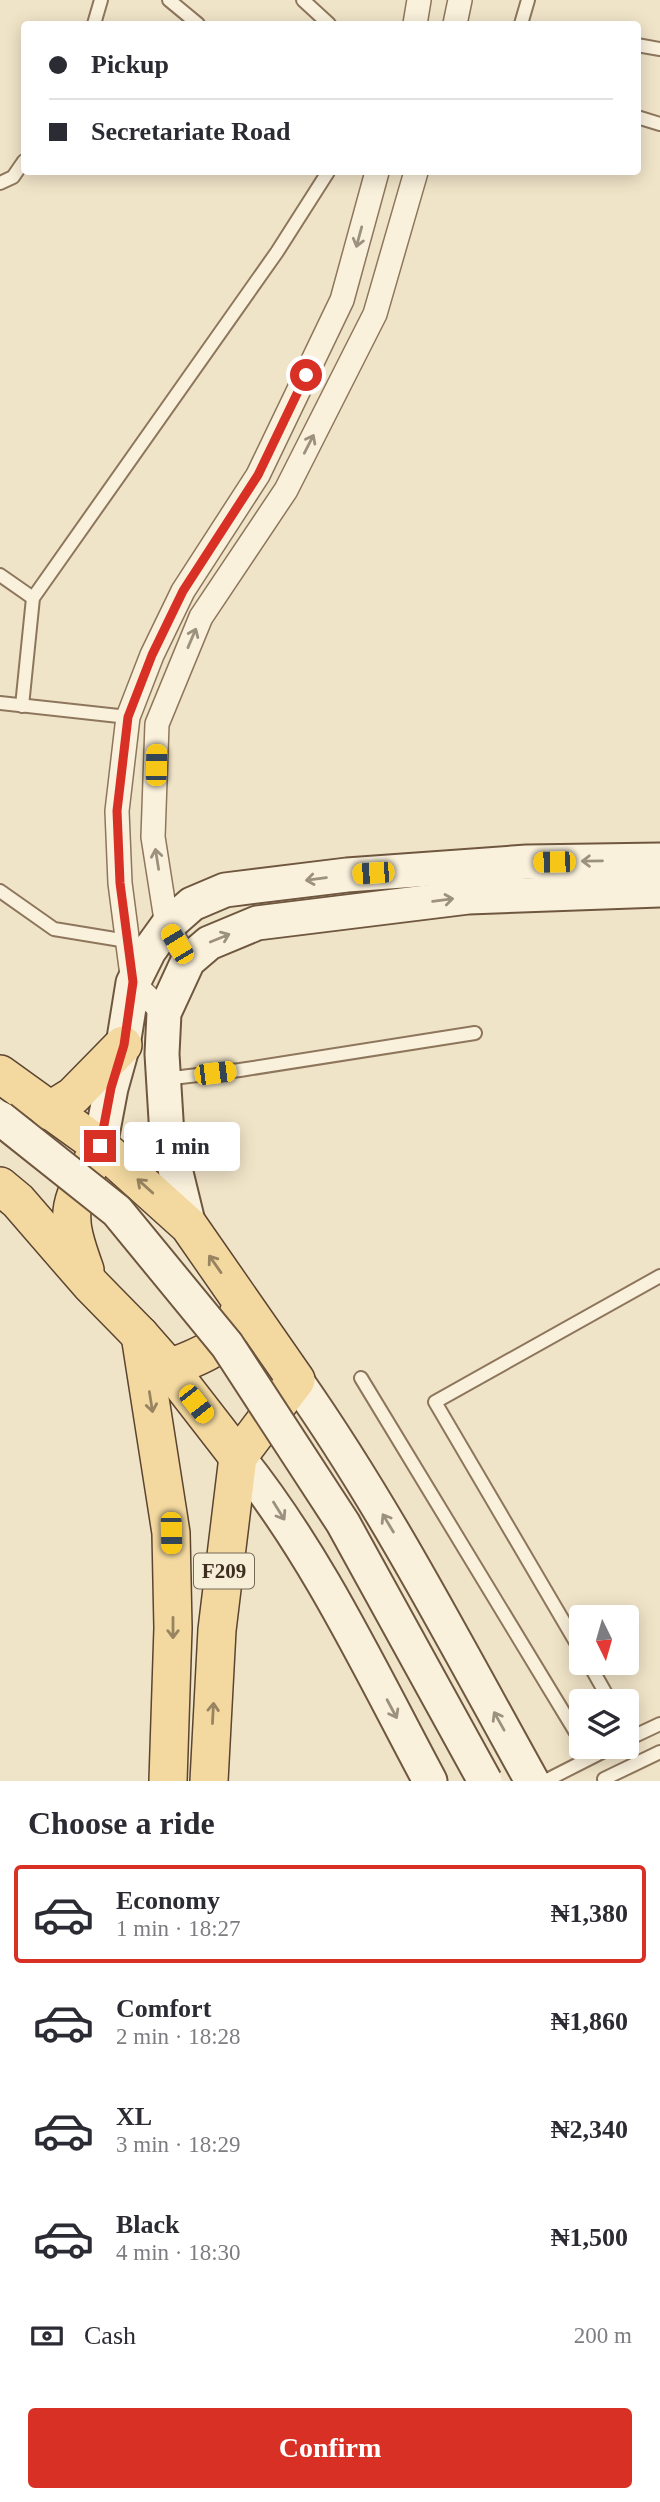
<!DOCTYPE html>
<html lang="en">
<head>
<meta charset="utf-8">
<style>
	:root { --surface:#fff; --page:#f7f7f7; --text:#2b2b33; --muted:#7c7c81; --line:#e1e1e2; --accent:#d93025 }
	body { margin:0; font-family:Georgia,serif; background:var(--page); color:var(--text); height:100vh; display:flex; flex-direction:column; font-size:26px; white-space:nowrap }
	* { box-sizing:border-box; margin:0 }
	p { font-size:23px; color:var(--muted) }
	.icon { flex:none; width:38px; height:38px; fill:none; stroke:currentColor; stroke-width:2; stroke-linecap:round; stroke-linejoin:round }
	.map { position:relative; height:1781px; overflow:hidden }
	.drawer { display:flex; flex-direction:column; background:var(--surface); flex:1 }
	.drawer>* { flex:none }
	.top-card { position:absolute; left:21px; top:21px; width:620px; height:154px; border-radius:7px; box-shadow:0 4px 18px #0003; display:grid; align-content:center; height:154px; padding:0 28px; background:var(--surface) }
	.needle { width:46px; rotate:175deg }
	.buttons { position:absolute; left:569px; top:1605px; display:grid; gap:14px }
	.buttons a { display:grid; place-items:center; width:70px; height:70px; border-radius:7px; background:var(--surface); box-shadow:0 4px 18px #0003; font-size:35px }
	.end { position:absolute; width:32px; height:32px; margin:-16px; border:9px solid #d93025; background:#fff; box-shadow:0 0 0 4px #fff }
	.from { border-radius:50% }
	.bubble { position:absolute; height:49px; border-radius:7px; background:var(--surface); box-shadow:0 4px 18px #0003; font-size:23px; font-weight:800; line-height:49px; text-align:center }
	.car { position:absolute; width:21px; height:42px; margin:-21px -10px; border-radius:9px; box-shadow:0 0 5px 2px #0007; background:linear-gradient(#f5c518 24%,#345 0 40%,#f5c518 0 76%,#345 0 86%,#f5c518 0) }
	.top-card b { display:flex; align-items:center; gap:24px; height:66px; font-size:26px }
	.top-card b+b { border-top:2px solid var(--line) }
	.top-card i { width:18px; height:18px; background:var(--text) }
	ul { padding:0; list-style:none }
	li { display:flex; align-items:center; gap:21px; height:98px; margin:0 14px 10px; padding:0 14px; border:4px solid transparent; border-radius:7px }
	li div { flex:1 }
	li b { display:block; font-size:26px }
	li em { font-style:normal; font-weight:800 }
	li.active { border-color:var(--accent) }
	li>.icon { width:63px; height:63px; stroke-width:1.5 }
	h2 { padding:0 28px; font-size:32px; line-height:84px }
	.pay { display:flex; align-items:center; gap:18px; height:77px; padding:0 28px; font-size:26px }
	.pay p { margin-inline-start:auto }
	.button { display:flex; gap:14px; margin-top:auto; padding:14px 28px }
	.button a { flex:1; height:80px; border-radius:7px; background:var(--accent); color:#fff; font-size:28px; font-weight:800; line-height:80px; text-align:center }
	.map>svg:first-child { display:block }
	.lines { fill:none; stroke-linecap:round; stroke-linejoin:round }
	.lane-casing { stroke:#8d765c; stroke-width:16 }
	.street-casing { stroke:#8d765c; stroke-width:26 }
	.secondary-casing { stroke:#6f573f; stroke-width:37 }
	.primary-casing { stroke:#5b4430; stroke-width:40 }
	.lane { stroke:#faf1dc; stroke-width:12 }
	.street { stroke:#faf1dc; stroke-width:23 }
	.secondary { stroke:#faf1dc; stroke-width:33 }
	.primary { stroke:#f3d9a0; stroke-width:37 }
	.secondary-bridge-casing { stroke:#6f573f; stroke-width:37; stroke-linecap:butt }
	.secondary-bridge { stroke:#faf1dc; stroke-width:33 }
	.oneway { stroke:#9c907e }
	.oneway2 { stroke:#988460 }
	.route { stroke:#d93025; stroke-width:9 }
	.labels { text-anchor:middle; stroke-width:5; stroke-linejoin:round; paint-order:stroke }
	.shield { fill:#f7eed8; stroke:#756857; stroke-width:2 }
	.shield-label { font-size:21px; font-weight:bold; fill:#3d2e20 }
</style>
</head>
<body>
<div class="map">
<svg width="660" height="1781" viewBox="0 0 660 1781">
	<rect width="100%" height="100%" fill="#f0e4c8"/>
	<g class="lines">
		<g class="lane-casing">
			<g id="lane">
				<polyline points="169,0 198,24"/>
				<polyline points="303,0 329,24"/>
				<polyline points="94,24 101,0"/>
				<polyline points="521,24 528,0"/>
				<polyline points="637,45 660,49"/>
				<polyline points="637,117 660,124"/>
				<polyline points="0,183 13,177 24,161"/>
				<polyline points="0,575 33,598"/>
				<polyline points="0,703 128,717"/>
				<polyline points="22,706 33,598 277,252 328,172"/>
				<polyline points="0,891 54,929 127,941"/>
				<polyline points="164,1079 240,1070 475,1033"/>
				<polyline points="361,1378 581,1741"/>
				<polyline points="581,1651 435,1402 660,1276"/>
				<polyline points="588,1662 610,1701"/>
				<polyline points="626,1740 660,1724"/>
				<polyline points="604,1779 660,1752"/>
				<polyline points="545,1781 614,1746"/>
			</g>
		</g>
		<g class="street-casing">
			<g id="street">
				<polyline points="415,24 419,0"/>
				<polyline points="455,24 460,0"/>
				<polyline points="188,961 167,926 153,837 157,724 201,617 286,490 375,314 416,172"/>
				<polyline points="164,1013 133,983 120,883 117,811 128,717 152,655 183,591 258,475 342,300 377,172"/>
			</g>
		</g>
		<g class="secondary-casing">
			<g id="secondary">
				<polyline points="100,1146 111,1088 123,1045 133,983 149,951 167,926 192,904 225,890 347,875 527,862 660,860"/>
				<polyline points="189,1226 167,1136 162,1054 164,1013 188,961 209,943 257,923 468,897 660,890"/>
				<path d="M296,1380C385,1507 457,1646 532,1781"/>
				<path d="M238,1457C317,1555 371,1671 430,1781"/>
			</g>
		</g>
		<g class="primary-casing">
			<g id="primary">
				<polyline points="0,1074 100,1146 189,1226 296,1380 238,1457 217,1630 209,1781"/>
				<polyline points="49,1111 73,1096 123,1045"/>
				<polyline points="0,1186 18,1201 90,1284 140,1335 169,1368 238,1457"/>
				<path d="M85,1270C64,1212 68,1207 96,1154"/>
				<polyline points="140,1335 171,1533 173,1628 168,1781"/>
				<path d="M169,1368C198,1357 230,1347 238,1314"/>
			</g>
		</g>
		<use href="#lane" class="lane"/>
		<use href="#street" class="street"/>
		<use href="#secondary" class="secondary"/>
		<use href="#primary" class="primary"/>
		<g class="secondary-bridge-casing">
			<polyline id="secondary-bridge" points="0,1118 117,1211 227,1345 343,1523 485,1781"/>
		</g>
		<use href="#secondary-bridge" class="secondary-bridge"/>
	</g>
	<defs><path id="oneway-shaft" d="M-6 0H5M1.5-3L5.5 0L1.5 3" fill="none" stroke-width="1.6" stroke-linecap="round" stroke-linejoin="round" transform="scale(1.75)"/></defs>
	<g class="oneway">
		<use href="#oneway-shaft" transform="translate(359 237) rotate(105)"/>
		<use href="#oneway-shaft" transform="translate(309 444) rotate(-63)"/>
		<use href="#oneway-shaft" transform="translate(192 638) rotate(-67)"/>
		<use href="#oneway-shaft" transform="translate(157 859) rotate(-99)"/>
		<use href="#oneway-shaft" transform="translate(592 861) rotate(179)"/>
		<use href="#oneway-shaft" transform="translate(316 879) rotate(173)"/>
		<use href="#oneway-shaft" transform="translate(443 900) rotate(-7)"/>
		<use href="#oneway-shaft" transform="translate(220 938) rotate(-22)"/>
		<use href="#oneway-shaft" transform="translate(279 1511) rotate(58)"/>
		<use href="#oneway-shaft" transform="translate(388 1523) rotate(-121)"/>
		<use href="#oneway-shaft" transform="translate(392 1709) rotate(62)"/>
		<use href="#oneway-shaft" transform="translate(499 1721) rotate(-119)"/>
	</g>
	<g class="oneway2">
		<use href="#oneway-shaft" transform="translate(145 1186) rotate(-138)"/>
		<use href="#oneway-shaft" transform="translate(215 1264) rotate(-125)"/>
		<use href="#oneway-shaft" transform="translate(151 1402) rotate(81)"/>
		<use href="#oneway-shaft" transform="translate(173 1628) rotate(90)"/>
		<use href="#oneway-shaft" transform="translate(213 1713) rotate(-87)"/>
	</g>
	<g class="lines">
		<polyline class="route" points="100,1146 111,1088 124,1045 133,982 120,883 117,811 128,717 152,655 183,591 258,475 306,375"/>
	</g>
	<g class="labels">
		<rect class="shield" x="194" y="1553.5" width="60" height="35" rx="5"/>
		<g class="shield-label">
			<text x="224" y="1578">F209</text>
		</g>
	</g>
</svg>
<div class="buttons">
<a><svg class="needle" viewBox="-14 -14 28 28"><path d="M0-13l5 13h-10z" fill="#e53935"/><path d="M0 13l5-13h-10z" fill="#7c7c81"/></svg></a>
<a><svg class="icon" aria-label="layers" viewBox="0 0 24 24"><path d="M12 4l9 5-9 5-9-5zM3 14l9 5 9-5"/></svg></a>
</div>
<i class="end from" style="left:306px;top:375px"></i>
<i class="end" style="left:100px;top:1146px"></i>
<div class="bubble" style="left:124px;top:1122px;width:116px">1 min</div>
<i class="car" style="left:156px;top:765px;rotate:1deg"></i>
<i class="car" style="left:554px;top:862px;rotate:269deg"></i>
<i class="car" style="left:373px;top:873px;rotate:266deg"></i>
<i class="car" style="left:177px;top:944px;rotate:329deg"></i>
<i class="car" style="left:215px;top:1073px;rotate:83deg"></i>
<i class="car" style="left:196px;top:1404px;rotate:142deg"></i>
<i class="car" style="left:171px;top:1533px;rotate:179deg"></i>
<div class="top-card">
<b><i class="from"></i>Pickup</b>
<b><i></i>Secretariate Road</b>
</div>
</div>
<section class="drawer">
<h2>Choose a ride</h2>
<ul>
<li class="active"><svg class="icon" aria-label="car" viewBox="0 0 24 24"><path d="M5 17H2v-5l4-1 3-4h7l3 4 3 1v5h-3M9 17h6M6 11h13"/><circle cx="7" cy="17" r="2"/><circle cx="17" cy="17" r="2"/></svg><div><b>Economy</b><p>1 min · 18:27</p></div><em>₦1,380</em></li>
<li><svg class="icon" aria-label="car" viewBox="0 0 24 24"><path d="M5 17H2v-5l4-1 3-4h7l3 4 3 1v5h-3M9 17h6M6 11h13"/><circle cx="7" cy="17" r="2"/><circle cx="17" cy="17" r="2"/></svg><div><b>Comfort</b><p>2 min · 18:28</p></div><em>₦1,860</em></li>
<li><svg class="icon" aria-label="car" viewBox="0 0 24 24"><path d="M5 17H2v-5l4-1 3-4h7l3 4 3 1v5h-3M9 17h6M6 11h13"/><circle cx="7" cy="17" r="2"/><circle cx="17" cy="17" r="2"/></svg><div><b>XL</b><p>3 min · 18:29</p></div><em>₦2,340</em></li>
<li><svg class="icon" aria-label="car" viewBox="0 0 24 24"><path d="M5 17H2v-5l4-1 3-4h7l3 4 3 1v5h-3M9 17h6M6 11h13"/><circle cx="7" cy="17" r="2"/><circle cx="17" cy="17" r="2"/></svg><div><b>Black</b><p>4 min · 18:30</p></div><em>₦1,500</em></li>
</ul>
<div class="pay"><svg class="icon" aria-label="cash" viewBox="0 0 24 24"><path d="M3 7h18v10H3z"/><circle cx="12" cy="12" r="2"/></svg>Cash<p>200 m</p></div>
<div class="button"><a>Confirm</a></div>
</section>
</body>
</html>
